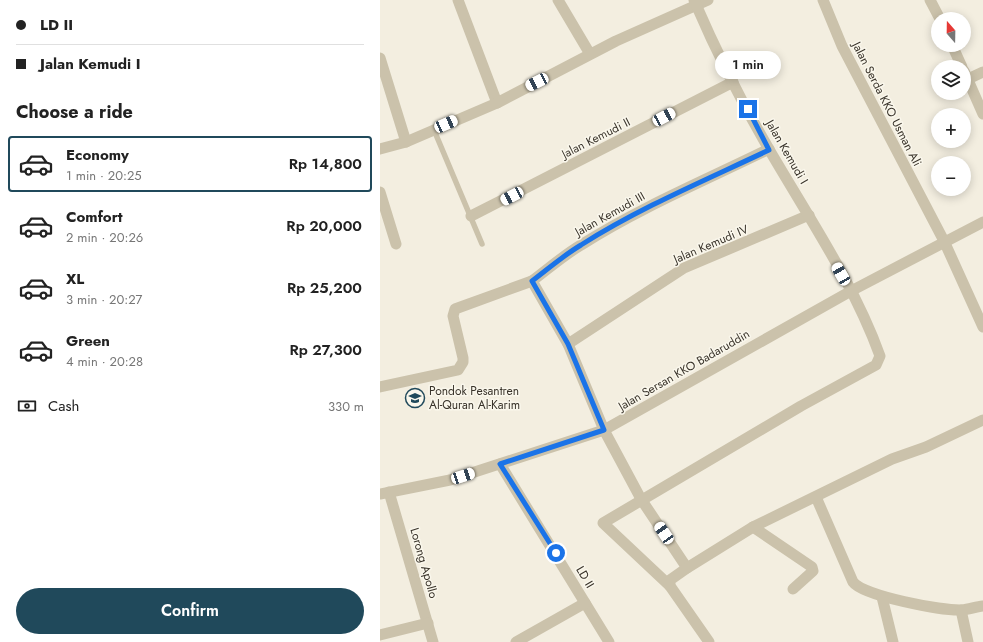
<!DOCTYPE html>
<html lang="en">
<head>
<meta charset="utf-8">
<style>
	:root { --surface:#fff; --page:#f6f6f6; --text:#222; --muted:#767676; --line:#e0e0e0; --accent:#20495b }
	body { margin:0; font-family:Jost,sans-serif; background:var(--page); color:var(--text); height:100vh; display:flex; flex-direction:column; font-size:15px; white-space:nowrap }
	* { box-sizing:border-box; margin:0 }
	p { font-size:13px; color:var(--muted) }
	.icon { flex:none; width:22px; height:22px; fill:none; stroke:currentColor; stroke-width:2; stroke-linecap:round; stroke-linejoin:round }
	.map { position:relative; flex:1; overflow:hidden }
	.side { display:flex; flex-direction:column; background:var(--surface); width:380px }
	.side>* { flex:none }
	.banner { display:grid; align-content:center; height:88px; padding:0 16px; background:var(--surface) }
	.needle { width:26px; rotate:340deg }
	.controls { position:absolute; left:551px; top:12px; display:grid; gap:8px }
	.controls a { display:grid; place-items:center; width:40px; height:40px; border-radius:50%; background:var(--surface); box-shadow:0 2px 10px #0003; font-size:20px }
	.end { position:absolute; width:18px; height:18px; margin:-9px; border:5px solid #1a73e8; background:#fff; box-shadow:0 0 0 2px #fff }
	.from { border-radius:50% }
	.bubble { position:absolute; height:28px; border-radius:14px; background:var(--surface); box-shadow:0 2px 10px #0003; font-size:13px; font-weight:600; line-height:28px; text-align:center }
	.car { position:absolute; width:12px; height:24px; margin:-12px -6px; border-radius:5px; box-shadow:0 0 3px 1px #0007; background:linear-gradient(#fff 24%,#345 0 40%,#fff 0 76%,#345 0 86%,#fff 0) }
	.banner b { display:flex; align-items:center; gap:14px; height:38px; font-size:15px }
	.banner b+b { border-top:1px solid var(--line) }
	.banner i { width:10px; height:10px; background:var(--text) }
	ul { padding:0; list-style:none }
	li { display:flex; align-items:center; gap:12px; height:56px; margin:0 8px 6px; padding:0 8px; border:2px solid transparent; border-radius:4px }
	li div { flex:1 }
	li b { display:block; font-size:15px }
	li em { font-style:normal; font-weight:600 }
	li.active { border-color:var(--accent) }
	li>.icon { width:36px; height:36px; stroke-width:1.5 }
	h2 { padding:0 16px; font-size:18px; line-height:48px }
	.pay { display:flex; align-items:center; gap:10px; height:44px; padding:0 16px; font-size:15px }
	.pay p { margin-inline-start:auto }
	.primary-button { display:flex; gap:8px; margin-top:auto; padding:8px 16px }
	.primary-button a { flex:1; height:46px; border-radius:24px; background:var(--accent); color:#fff; font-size:16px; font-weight:600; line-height:46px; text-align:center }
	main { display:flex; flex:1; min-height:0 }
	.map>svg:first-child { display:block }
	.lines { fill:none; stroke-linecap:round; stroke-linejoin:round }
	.service { stroke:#cbc2ab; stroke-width:5.5 }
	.minor { stroke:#cbc2ab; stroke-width:11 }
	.route { stroke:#1a73e8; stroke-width:5 }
	.labels { text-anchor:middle; stroke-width:3; stroke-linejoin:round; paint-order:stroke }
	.street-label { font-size:12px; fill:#39332a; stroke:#faf7ec }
	.poi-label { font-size:12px; fill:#39332a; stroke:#faf7ec; text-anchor:start }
</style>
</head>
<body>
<main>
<section class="side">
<div class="banner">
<b><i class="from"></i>LD II</b>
<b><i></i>Jalan Kemudi I</b>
</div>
<h2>Choose a ride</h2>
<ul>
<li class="active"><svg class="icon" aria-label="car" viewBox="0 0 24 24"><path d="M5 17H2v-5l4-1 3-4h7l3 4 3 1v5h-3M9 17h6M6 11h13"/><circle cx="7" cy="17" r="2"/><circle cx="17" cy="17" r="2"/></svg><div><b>Economy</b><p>1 min · 20:25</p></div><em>Rp 14,800</em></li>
<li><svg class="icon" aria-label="car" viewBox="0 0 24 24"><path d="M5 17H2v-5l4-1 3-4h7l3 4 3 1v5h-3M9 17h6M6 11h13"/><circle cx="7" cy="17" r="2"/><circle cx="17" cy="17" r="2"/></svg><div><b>Comfort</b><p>2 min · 20:26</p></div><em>Rp 20,000</em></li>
<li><svg class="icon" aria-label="car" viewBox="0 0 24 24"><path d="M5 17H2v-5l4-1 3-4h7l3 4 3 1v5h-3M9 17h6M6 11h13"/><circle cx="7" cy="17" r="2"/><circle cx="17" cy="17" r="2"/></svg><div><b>XL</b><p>3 min · 20:27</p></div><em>Rp 25,200</em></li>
<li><svg class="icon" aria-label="car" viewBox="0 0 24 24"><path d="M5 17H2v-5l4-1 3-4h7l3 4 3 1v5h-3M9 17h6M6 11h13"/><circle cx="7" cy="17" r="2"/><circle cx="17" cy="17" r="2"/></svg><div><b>Green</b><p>4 min · 20:28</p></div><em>Rp 27,300</em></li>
</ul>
<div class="pay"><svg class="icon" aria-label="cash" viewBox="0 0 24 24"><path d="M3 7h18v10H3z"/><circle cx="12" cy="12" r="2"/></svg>Cash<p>330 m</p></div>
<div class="primary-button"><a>Confirm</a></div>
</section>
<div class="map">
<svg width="603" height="642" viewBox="0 0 603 642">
	<rect width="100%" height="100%" fill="#f3eee0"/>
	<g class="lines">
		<polyline class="service" points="54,130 102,244"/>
		<g class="minor">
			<polyline points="78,0 117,103"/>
			<polyline points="178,0 210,54"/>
			<polyline points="443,0 462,46 564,241 603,327"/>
			<polyline points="550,0 560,19"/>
			<polyline points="572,45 582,67"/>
			<polyline points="0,58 26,142"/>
			<polyline points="584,71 603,114"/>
			<polyline points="588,79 603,72"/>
			<polyline points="0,149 26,142 117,103 236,41 328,0"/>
			<polyline points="0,192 16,244"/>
			<polyline points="91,216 353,82"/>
			<polyline points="188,344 304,268 429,215"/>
			<polyline points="0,387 78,370 83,362 83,358 73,316 75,309 152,281"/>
			<polyline points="120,464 229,642"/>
			<polyline points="9,492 53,642"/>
			<polyline points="0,494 70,480 224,430 471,291 603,222"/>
			<path d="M436,497L473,582C483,596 563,611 582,610C589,609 596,607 603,606"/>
			<polyline points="373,527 432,567 433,571 413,589"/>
			<path d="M307,568L261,499L224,430L188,344L152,281C168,269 184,255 201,245C261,207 326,180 389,149"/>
			<path d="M290,586L223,523L421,406L496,365L500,356C474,284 429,218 390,151C362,103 336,51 314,0"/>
			<polyline points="502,597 513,642"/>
			<polyline points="581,610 588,642"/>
			<polyline points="0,635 48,623"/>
			<polyline points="136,642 205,603"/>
			<polyline points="329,642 290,586 290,580 307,568 373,527 512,459 546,447 603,420"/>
		</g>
	</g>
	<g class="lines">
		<path class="route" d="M176,553L120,464L224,430L188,344L152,281C168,269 184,255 201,245C261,207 326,180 389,150L368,109"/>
	</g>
	<defs>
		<g id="school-ring" transform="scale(1)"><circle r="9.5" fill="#faf7ec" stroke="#20495b" stroke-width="1.5"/><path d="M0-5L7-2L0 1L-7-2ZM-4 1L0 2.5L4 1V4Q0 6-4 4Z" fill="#20495b"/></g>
	</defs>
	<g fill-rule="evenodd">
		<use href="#school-ring" x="35" y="398"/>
	</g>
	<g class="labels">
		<g class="street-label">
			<text transform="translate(507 104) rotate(63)" y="4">Jalan Serda KKO Usman Ali</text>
			<text transform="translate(216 138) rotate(-27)" y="4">Jalan Kemudi II</text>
			<text transform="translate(407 152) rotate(60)" y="4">Jalan Kemudi I</text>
			<text transform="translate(230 214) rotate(-29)" y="4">Jalan Kemudi III</text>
			<text transform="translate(331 244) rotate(-23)" y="4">Jalan Kemudi IV</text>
			<text transform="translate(304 370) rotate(-30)" y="4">Jalan Sersan KKO Badaruddin</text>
			<text transform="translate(44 563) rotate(74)" y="4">Lorong Apollo</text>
			<text transform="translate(205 577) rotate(59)" y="4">LD II</text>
		</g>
		<g class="poi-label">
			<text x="49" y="395">Pondok Pesantren<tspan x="49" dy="14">Al-Quran Al-Karim</tspan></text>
		</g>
	</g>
</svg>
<div class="controls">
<a><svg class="needle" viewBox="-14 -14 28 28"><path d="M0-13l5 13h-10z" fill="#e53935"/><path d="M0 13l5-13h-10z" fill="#767676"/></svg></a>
<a><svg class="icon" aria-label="layers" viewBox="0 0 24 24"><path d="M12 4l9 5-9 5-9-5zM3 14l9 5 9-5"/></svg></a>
<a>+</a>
<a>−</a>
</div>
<i class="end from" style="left:176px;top:553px"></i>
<i class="end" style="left:368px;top:109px"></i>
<div class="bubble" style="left:335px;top:51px;width:66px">1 min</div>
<i class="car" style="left:157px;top:82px;rotate:243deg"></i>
<i class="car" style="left:284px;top:117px;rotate:62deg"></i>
<i class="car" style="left:66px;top:124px;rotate:66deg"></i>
<i class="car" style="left:132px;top:196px;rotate:242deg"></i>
<i class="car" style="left:461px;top:274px;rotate:330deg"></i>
<i class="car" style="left:83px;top:476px;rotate:72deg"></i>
<i class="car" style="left:284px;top:533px;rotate:326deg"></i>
</div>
</main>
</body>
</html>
